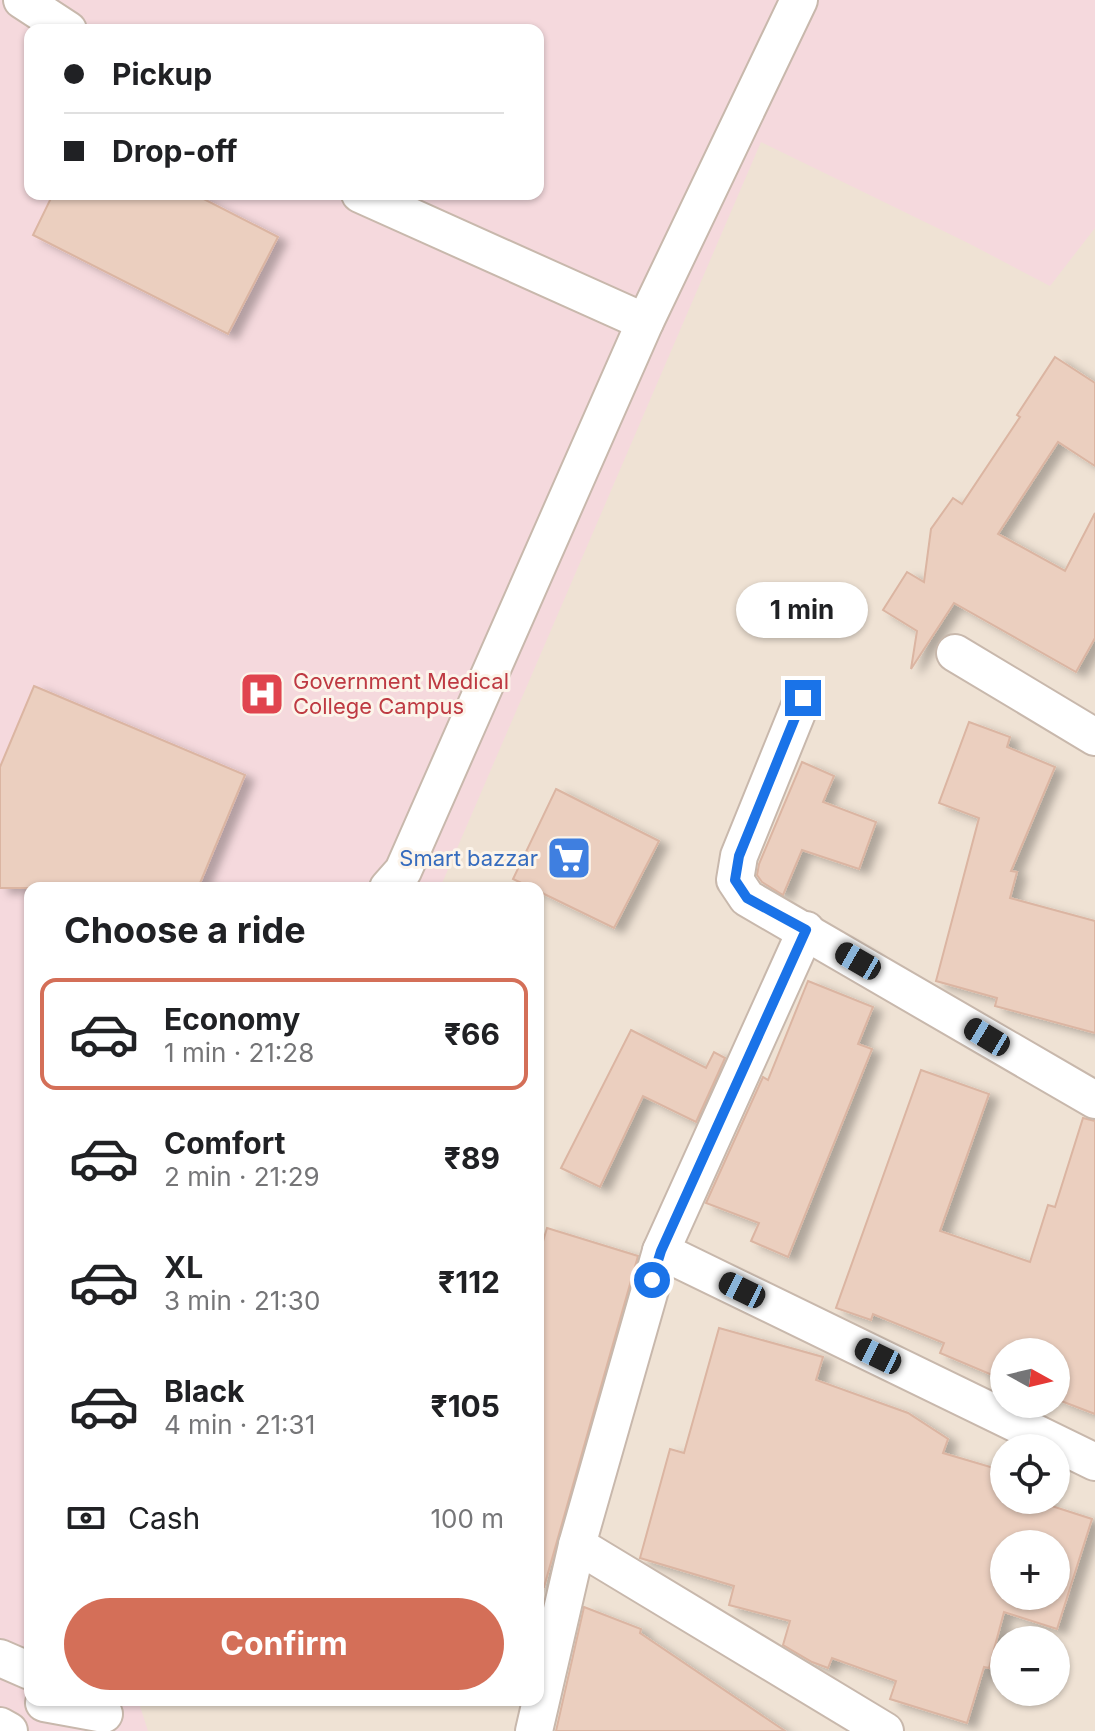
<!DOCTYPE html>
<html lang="en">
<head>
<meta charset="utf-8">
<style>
	:root { --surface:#fff; --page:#f6f6f6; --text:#202124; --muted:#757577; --line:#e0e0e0; --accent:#d46f58 }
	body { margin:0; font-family:Inter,sans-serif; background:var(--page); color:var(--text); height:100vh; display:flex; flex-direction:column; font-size:30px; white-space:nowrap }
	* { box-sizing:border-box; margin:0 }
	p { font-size:26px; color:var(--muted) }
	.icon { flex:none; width:44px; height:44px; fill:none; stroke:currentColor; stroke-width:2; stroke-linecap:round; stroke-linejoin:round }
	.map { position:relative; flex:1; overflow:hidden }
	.details { position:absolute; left:24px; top:882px; width:520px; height:824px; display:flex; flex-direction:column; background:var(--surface); border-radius:16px; box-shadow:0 2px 6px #0004 }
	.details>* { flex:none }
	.banner { position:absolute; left:24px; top:24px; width:520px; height:176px; border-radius:16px; box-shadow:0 2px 6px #0004; display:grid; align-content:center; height:176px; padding:0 40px; background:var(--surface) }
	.needle { width:52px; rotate:98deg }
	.fabs { position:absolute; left:990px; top:1338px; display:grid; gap:16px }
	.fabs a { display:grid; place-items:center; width:80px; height:80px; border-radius:50%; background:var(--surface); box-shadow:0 2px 6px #0004; font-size:40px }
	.end { position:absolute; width:36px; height:36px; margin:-18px; border:10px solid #1a73e8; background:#fff; box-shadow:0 0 0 4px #fff }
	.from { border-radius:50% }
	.bubble { position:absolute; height:56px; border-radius:28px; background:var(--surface); box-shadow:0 2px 6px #0004; font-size:26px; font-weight:700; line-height:56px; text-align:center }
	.car { position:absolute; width:24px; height:48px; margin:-24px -12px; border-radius:10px; box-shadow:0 0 6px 2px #0007; background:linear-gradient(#222 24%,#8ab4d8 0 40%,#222 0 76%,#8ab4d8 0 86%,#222 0) }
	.banner b { display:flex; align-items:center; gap:28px; height:76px; font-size:30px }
	.banner b+b { border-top:2px solid var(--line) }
	.banner i { width:20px; height:20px; background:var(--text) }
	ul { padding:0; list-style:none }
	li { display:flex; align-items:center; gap:24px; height:112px; margin:0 16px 12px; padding:0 24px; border:4px solid transparent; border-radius:16px }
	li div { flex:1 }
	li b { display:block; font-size:30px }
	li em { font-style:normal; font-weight:700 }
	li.on { border-color:var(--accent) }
	li>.icon { width:72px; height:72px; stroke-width:1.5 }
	h2 { padding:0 40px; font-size:36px; line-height:96px }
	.pay { display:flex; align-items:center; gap:20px; height:88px; padding:0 40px; font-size:30px }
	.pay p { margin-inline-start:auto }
	.action { display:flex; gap:16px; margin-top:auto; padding:16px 40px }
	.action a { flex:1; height:92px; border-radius:48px; background:var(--accent); color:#fff; font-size:32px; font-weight:700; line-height:92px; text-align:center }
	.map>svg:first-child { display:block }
	.residential { fill:#efe2d4; fill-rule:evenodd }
	.medical { fill:#f5d9dd; fill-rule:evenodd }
	.building { fill:#ebcfbf; stroke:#dbb5a2; stroke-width:2; fill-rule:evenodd; filter:url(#shadow) }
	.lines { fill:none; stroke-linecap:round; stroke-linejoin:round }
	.minor-casing { stroke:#c8b8ac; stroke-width:40 }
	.minor { stroke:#fff; stroke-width:36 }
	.route { stroke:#1a73e8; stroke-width:10 }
	.labels { text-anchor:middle; stroke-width:6; stroke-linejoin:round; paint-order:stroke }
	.health-label { font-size:22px; fill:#be3a42; stroke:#fcf4ea; text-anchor:start }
	.shop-label { font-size:22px; fill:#366cbe; stroke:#fcf4ea; text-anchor:end }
</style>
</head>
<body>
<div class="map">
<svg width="1095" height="1731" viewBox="0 0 1095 1731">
	<defs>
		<filter id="shadow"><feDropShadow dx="9" dy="5" stdDeviation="4" flood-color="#0004"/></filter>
	</defs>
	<rect width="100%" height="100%" fill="#f9f0e4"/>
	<path class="residential" d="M0,0H1095V1731H0ZM30,30H538V194H30ZM30,888H538V1700H30ZM1004,1352H1056V1404H1004ZM1004,1448H1056V1500H1004ZM1004,1544H1056V1596H1004ZM1004,1640H1056V1692H1004Z"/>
	<path class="medical" d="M0,0H1095V228L1050,286L968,243L761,142L440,888H30V1700H138L148,1731H0ZM30,30H538V194H30Z"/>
	<g class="building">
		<polygon points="53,194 194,194 278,237 228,334 33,235"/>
		<polygon points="1055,357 1095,383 1095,466 1058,442 998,534 1065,571 1095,513 1095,638 1076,672 954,603 911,669 917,631 883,610 907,572 924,582 931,529 953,498 962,504 1020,417 1017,415"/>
		<polygon points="34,686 245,775 198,888 0,888 0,767"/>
		<polygon points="969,722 1010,737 1007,747 1055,767 1011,871 1017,872 1010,898 1095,921 1095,1033 995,1006 997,998 936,981 979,818 939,803"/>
		<polygon points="802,762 834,776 823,802 876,822 859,869 802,850 783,895 762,882 757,875 759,864"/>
		<polygon points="556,789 659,841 614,928 538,891 538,888 532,888 513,879"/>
		<polygon points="808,981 873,1007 858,1044 872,1049 788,1257 751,1241 759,1223 706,1203 763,1077 768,1080"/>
		<polygon points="631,1030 706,1068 714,1052 725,1058 696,1122 643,1096 600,1187 561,1168"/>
		<polygon points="921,1070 989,1094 940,1231 1030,1262 1048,1205 1055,1207 1083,1118 1095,1121 1095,1414 1056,1399 1056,1352 1004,1352 1004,1380 940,1353 944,1343 873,1314 871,1320 836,1308"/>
		<polygon points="547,1228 638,1256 544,1587 538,1586 538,1258"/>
		<path d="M719,1328L823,1357L816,1380L908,1413L948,1439L943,1453L1004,1471V1500H1033L1092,1519L1057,1629L1004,1612L989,1668L984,1667L967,1723L890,1699L896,1681L832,1658L828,1668L812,1662L783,1645L790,1621L729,1605L734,1586L640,1558L670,1449L684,1453ZM1004,1544H1056V1596H1004Z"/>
		<polygon points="584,1607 641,1629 640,1633 785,1731 556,1731"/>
	</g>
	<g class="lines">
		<g class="minor-casing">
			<g id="minor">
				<polyline points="22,0 68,30"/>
				<polyline points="360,194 645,322"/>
				<polyline points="955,653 1095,737"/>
				<polyline points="803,698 739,856 735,880 747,898 1095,1100"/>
				<polyline points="388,888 403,871 645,322 799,0"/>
				<polyline points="661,1251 1095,1462"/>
				<polyline points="577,1545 885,1731"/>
				<polyline points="0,1658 30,1671"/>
				<polyline points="44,1703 104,1714"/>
				<polyline points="0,1726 9,1731"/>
				<polyline points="534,1731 577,1545 661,1251 806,930"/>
			</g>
		</g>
		<use href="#minor" class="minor"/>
	</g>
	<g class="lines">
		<polyline class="route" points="652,1280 661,1251 806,930 747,898 735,880 739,856 803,698"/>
	</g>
	<defs>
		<g id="hospital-square" transform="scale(2.3)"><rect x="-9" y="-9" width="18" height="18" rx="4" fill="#e0444e" stroke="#fcf4ea"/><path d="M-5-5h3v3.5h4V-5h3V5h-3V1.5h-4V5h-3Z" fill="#fff"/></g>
		<g id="supermarket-square" transform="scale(2.3)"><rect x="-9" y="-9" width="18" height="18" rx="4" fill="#3f7fe0" stroke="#fcf4ea"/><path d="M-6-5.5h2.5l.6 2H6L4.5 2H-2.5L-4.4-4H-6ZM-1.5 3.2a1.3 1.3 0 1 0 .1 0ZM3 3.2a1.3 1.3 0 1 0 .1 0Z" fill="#fff"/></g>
	</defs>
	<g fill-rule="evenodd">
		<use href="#hospital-square" x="262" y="694"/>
		<use href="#supermarket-square" x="569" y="858"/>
	</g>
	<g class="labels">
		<g class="health-label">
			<text x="293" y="689">Government Medical<tspan x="293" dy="25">College Campus</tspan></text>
		</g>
		<g class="shop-label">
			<text x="538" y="866">Smart bazzar</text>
		</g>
	</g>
</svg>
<div class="fabs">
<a><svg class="needle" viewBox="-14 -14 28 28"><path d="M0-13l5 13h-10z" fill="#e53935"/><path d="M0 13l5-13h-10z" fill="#757577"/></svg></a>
<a><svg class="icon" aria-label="locate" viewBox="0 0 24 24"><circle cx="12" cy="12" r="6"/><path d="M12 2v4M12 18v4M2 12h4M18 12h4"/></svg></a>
<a>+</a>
<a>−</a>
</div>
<i class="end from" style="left:652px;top:1280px"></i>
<i class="end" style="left:803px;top:698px"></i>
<div class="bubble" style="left:736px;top:582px;width:132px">1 min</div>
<i class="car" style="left:858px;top:961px;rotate:300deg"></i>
<i class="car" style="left:987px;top:1037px;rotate:301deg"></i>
<i class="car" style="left:742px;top:1290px;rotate:296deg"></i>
<i class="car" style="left:878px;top:1356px;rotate:296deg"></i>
<div class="banner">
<b><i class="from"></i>Pickup</b>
<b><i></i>Drop-off</b>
</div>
<section class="details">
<h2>Choose a ride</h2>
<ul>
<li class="on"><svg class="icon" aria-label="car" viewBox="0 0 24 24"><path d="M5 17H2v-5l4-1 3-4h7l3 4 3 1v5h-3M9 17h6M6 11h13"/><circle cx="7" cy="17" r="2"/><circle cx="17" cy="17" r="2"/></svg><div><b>Economy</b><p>1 min · 21:28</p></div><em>₹66</em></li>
<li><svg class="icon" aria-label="car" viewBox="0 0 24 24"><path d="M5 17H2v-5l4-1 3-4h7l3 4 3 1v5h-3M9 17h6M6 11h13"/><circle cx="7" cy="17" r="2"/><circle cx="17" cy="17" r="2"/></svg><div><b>Comfort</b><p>2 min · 21:29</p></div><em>₹89</em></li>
<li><svg class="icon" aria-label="car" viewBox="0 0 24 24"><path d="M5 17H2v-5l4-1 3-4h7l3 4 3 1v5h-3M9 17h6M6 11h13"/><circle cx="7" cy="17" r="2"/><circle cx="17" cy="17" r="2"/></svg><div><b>XL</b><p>3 min · 21:30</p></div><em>₹112</em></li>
<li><svg class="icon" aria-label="car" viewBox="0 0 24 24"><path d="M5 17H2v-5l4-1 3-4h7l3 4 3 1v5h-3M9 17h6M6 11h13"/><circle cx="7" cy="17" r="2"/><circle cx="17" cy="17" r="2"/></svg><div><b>Black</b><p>4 min · 21:31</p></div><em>₹105</em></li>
</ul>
<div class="pay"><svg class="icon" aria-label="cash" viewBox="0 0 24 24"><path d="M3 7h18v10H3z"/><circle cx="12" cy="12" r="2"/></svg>Cash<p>100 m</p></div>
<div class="action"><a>Confirm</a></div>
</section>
</div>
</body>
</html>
